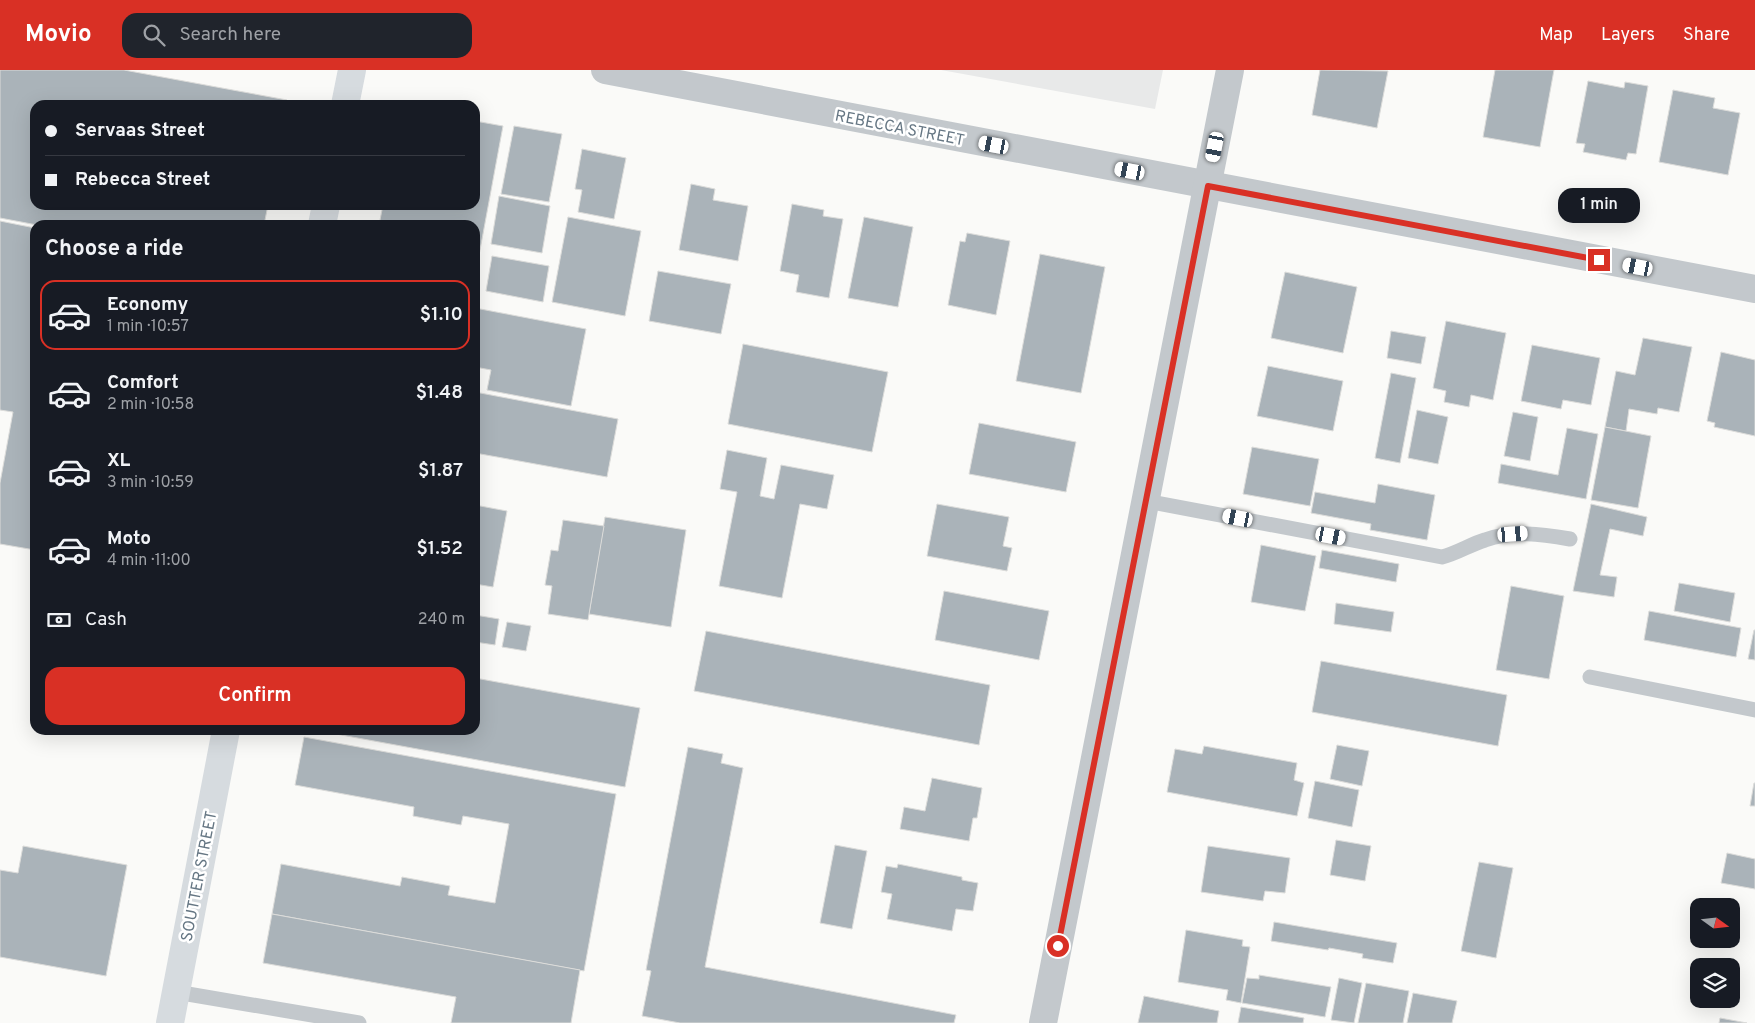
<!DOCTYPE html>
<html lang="en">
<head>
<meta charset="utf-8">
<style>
	:root { --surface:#171b24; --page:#20242c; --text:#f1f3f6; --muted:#9ea1a6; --line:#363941; --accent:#d93025 }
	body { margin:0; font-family:Overpass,sans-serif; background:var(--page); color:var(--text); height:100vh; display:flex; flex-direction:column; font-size:19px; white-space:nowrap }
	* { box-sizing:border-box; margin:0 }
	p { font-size:16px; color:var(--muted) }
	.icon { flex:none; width:28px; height:28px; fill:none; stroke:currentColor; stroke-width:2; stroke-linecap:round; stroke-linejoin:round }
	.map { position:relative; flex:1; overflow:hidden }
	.details { position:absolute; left:30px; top:150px; width:450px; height:515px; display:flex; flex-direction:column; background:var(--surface); border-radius:15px; box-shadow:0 5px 20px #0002 }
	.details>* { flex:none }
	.hud { position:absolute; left:30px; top:30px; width:450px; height:110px; border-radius:15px; box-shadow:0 5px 20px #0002; display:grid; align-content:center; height:110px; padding:0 15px; background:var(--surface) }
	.needle { width:32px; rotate:105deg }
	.fabs { position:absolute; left:1690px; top:828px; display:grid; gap:10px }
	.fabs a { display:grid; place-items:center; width:50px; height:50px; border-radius:10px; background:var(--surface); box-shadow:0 5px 20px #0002; font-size:25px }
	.end { position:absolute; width:22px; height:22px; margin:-11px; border:6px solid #d93025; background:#fff; box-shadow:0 0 0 2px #fff }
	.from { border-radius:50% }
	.bubble { position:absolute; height:35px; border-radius:15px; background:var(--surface); box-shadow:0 5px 20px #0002; font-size:16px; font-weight:600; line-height:35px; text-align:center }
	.car { position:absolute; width:15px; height:30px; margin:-15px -8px; border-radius:6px; box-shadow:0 0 4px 1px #0007; background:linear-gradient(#fff 24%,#345 0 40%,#fff 0 76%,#345 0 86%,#fff 0) }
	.hud b { display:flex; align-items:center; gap:18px; height:48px; font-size:19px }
	.hud b+b { border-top:1px solid var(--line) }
	.hud i { width:12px; height:12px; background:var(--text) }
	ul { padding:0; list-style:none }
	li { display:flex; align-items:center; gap:15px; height:70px; margin:0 10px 8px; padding:0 5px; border:2px solid transparent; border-radius:15px }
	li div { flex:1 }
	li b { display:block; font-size:19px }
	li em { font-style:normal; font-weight:600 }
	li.current { border-color:var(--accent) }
	li>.icon { width:45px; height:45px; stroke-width:1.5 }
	h2 { padding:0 15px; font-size:22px; line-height:60px }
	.pay { display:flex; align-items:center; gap:12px; height:55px; padding:0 15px; font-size:19px }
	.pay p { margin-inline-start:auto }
	.button { display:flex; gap:10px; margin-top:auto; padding:10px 15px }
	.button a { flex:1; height:58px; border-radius:15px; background:var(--accent); color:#fff; font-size:20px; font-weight:600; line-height:58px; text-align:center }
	header { display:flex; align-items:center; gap:30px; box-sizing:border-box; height:70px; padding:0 25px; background:var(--accent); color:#fff }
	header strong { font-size:24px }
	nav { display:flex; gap:28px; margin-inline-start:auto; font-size:18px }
	.search { width:350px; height:45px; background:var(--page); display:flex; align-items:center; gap:12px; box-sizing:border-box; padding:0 18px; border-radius:15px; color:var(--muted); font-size:19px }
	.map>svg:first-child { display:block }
	.built { fill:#e8e9e9 }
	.building { fill:#aab3b9; stroke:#dcdcda }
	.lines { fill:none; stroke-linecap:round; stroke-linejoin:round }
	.service { stroke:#c3c8cc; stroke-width:15 }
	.minor { stroke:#c3c8cc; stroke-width:28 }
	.primary { stroke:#d6dbdf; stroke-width:28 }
	.route { stroke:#d93025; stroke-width:6 }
	.labels { text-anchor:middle; stroke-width:5; stroke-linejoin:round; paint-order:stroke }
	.street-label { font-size:16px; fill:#657683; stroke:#fff }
</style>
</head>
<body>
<header>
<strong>Movio</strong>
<div class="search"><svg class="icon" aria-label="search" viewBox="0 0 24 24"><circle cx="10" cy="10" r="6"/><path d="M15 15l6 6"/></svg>Search here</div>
<nav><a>Map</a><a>Layers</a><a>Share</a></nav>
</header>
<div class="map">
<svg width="1755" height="953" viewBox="0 0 1755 953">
	<rect width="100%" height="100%" fill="#fafaf8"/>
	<polygon class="built" points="941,0 1163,0 1155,39"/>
	<g class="building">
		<polygon points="0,0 124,0 287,30 286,35 35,35 35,135 268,135 264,155 37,155 0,148"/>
		<polygon points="1320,0 1388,1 1377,58 1312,45"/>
		<polygon points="1495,0 1554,0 1540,77 1483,67"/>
		<polygon points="1588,11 1624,18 1625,12 1648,16 1636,84 1628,83 1626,90 1583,82 1585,74 1576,73"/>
		<polygon points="1673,20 1715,28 1713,38 1740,43 1728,105 1659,92"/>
		<polygon points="475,51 503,56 475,207 475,155 379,155 383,135 475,135"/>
		<polygon points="514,56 562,64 549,132 501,124"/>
		<polygon points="582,79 626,88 614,149 578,142 582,120 575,119"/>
		<polygon points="691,114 715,119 713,130 748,136 738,191 679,180"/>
		<polygon points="499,126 550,136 542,183 491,174"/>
		<polygon points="792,134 824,140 823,146 843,149 829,228 796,222 799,205 780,201"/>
		<polygon points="568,147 641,161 625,246 552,232"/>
		<polygon points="864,147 913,157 898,237 848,228"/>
		<polygon points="0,151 35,158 35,480 0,474 0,413 13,342 0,340"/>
		<polygon points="967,163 1010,171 996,245 948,235 960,171 965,172"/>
		<polygon points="1040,184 1105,197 1081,323 1016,311"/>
		<polygon points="492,186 549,196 543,232 486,221"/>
		<polygon points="658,201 731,214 721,264 649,251"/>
		<polygon points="1285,202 1357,217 1343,283 1271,268"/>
		<polygon points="475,238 586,259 571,336 487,320 491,300 475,297"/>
		<polygon points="1446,251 1506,263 1493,330 1471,325 1469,337 1444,332 1446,321 1433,318"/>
		<polygon points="1391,261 1426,267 1421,294 1387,288"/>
		<polygon points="1643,268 1692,277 1679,342 1658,338 1657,344 1629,339 1626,361 1605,357 1616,301 1635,305"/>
		<polygon points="743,274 888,302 872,382 728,354"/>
		<polygon points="1532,275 1600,288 1591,335 1563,330 1561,339 1521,331"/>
		<polygon points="1721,282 1755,290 1755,366 1714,357 1715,353 1707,351"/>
		<polygon points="1268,296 1343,311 1333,361 1257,346"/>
		<polygon points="1391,303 1416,308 1400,393 1375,388"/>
		<polygon points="475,322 618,349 607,407 475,383"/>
		<polygon points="1417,340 1448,347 1438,394 1408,388"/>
		<polygon points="1513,342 1538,347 1530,391 1504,386"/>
		<polygon points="979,353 1076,372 1066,422 969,404"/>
		<polygon points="1605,357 1651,366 1638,438 1591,430"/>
		<polygon points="1567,358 1598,364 1586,429 1498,413 1501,394 1558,405"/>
		<polygon points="1252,377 1319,389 1310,436 1243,424"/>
		<polygon points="727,380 767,388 760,426 774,429 781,395 834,405 827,439 800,434 782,528 719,516 737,422 720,419"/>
		<polygon points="1378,414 1435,425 1427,470 1370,460 1371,454 1311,443 1315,422 1375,433"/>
		<polygon points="937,434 1009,447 1003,476 1012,478 1007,501 927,486"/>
		<polygon points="1591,434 1647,447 1643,466 1610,459 1600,505 1617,507 1614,527 1573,521"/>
		<polygon points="475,435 507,441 493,517 475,514"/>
		<polygon points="605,447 686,460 671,557 589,544"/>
		<polygon points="563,450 604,456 588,550 548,544 552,516 545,515 551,480 558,481"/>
		<polygon points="1261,475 1316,486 1305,541 1251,532"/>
		<polygon points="1322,480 1399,494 1396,512 1319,498"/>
		<polygon points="1679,513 1735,523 1730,552 1674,541"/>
		<polygon points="1511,516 1564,526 1549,609 1496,600"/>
		<polygon points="944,521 1049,541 1039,590 935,570"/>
		<polygon points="1336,533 1394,542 1391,562 1334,554"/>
		<polygon points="1649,541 1741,558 1736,587 1644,570"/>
		<polygon points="475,545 499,549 495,575 475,572"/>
		<polygon points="507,552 531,556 526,581 502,577"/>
		<polygon points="1754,560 1755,560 1755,590 1748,589"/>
		<polygon points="706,561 990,615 979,675 694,621"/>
		<polygon points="1321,591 1507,625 1498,676 1312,642"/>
		<polygon points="475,608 640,638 625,717 314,660 475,660"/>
		<polygon points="304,667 616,724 584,901 272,844 281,794 400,816 402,807 450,816 448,825 495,833 509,754 463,746 461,755 413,746 414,737 295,715"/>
		<polygon points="1337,675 1369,681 1362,716 1330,709"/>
		<polygon points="1204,676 1297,693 1294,710 1304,713 1297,746 1167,722 1175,679 1202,684"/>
		<polygon points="688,677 723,684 721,693 743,698 705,897 956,945 954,953 680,953 642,946 651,901 646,900"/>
		<polygon points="932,708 982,718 977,748 973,748 969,771 900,759 904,737 925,741"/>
		<polygon points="1315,711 1359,720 1352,757 1308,748"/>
		<polygon points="1754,713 1755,713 1755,736 1750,736"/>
		<polygon points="1336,770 1371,776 1365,811 1330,805"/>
		<polygon points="835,775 867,781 852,859 820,853"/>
		<polygon points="23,776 127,795 106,906 0,887 0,800 18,803"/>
		<polygon points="1208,776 1290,788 1285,823 1265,821 1263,831 1201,822"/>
		<polygon points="1727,783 1755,789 1755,819 1721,813"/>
		<polygon points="1479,792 1513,798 1496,888 1461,881"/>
		<polygon points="898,794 962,807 962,810 978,813 973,841 956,839 952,861 887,849 892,824 881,822 886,796 897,798"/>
		<polygon points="272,844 580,900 571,953 451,953 456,927 263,893"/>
		<polygon points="1274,852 1397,873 1393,893 1362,888 1363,884 1329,878 1328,880 1271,871"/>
		<polygon points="1186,860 1243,870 1242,876 1250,877 1241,933 1226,930 1228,920 1178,912"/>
		<polygon points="1259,905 1331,917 1325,947 1242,933 1247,908 1259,909"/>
		<polygon points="1339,908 1362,913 1354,953 1331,950"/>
		<polygon points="1366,913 1409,921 1403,953 1358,953"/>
		<polygon points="1413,923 1457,931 1452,953 1407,953"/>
		<polygon points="1144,926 1219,941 1217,953 1138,953"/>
		<polygon points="1241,937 1304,948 1303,953 1238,953"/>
		<polygon points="1720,948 1747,953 1719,953"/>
	</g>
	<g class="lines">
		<g class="service">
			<path d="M1146,431L1442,487C1458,483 1469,475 1485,470C1513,460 1541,464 1570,469"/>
			<polyline points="1590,607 1755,640"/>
			<polyline points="176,922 359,953"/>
		</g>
		<g class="minor">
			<polyline points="605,0 1755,219"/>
			<polyline points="1043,953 1230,0"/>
		</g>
		<g class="primary">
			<polyline points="345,35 352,0"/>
			<polyline points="322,155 326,135"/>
			<polyline points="170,953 226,660"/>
		</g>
	</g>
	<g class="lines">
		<polyline class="route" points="1058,876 1208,116 1599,190"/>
	</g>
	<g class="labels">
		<g class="street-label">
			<text transform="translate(900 57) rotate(11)" y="6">REBECCA STREET</text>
			<text transform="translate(198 806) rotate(-79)" y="6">SOUTTER STREET</text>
		</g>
	</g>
</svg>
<div class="fabs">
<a><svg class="needle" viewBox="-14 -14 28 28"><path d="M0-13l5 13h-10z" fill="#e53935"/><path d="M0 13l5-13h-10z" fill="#9ea1a6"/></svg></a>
<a><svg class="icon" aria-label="layers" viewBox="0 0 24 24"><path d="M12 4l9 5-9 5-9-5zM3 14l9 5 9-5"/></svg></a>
</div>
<i class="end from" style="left:1058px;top:876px"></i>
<i class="end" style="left:1599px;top:190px"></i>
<div class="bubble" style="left:1558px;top:118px;width:82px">1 min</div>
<i class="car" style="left:994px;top:75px;rotate:281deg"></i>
<i class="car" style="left:1215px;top:77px;rotate:191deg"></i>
<i class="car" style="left:1130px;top:101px;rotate:281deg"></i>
<i class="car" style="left:1638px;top:197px;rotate:281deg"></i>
<i class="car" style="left:1238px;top:448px;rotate:281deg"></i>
<i class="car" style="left:1513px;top:464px;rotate:86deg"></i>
<i class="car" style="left:1331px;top:466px;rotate:101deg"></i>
<div class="hud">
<b><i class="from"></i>Servaas Street</b>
<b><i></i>Rebecca Street</b>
</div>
<section class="details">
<h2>Choose a ride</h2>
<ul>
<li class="current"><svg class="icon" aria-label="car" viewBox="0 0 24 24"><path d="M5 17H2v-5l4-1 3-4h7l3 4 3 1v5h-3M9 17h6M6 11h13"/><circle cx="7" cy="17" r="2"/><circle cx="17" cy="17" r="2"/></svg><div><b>Economy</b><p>1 min · 10:57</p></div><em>$1.10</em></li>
<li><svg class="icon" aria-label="car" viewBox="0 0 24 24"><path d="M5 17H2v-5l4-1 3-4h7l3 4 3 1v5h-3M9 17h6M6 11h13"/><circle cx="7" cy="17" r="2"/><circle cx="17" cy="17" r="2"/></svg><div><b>Comfort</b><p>2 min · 10:58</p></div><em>$1.48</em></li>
<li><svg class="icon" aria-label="car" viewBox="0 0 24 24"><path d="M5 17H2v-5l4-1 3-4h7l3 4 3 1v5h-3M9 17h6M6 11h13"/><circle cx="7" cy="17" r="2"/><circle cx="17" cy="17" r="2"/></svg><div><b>XL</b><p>3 min · 10:59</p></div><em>$1.87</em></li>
<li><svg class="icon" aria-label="car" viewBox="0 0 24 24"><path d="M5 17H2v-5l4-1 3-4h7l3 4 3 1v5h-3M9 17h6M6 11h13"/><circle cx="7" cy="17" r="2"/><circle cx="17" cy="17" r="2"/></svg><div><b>Moto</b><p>4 min · 11:00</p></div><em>$1.52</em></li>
</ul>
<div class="pay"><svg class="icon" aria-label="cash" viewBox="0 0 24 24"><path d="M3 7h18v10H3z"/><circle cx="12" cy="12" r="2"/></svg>Cash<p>240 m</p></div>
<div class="button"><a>Confirm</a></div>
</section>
</div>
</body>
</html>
